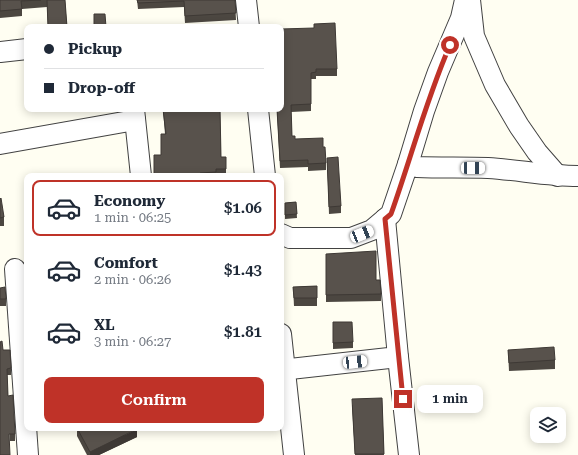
<!DOCTYPE html>
<html lang="en">
<head>
<meta charset="utf-8">
<style>
	:root { --surface:#fff; --page:#f2f2f3; --text:#1f2937; --muted:#747a83; --line:#e0e1e3; --accent:#bf3228 }
	body { margin:0; font-family:"Roboto Serif",serif; background:var(--page); color:var(--text); height:100vh; display:flex; flex-direction:column; font-size:15px; white-space:nowrap }
	* { box-sizing:border-box; margin:0 }
	p { font-size:13px; color:var(--muted) }
	.icon { flex:none; width:22px; height:22px; fill:none; stroke:currentColor; stroke-width:2; stroke-linecap:round; stroke-linejoin:round }
	.map { position:relative; flex:1; overflow:hidden }
	.details { position:absolute; left:24px; top:173px; width:260px; height:258px; display:flex; flex-direction:column; background:var(--surface); border-radius:8px; box-shadow:0 2px 10px #0003 }
	.details>* { flex:none }
	.top-card { position:absolute; left:24px; top:24px; width:260px; height:88px; border-radius:8px; box-shadow:0 2px 10px #0003; display:grid; align-content:center; height:88px; padding:0 20px; background:var(--surface) }
	.controls { position:absolute; left:530px; top:407px; display:grid; gap:8px }
	.controls a { display:grid; place-items:center; width:36px; height:36px; border-radius:8px; background:var(--surface); box-shadow:0 2px 10px #0003; font-size:20px }
	.end { position:absolute; width:18px; height:18px; margin:-9px; border:5px solid #bf3228; background:#fff; box-shadow:0 0 0 2px #fff }
	.from { border-radius:50% }
	.bubble { position:absolute; height:28px; border-radius:8px; background:var(--surface); box-shadow:0 2px 10px #0003; font-size:13px; font-weight:600; line-height:28px; text-align:center }
	.car { position:absolute; width:12px; height:24px; margin:-12px -6px; border-radius:5px; box-shadow:0 0 3px 1px #0007; background:linear-gradient(#fff 24%,#345 0 40%,#fff 0 76%,#345 0 86%,#fff 0) }
	.top-card b { display:flex; align-items:center; gap:14px; height:38px; font-size:15px }
	.top-card b+b { border-top:1px solid var(--line) }
	.top-card i { width:10px; height:10px; background:var(--text) }
	ul { padding:7px 0 0; list-style:none }
	li { display:flex; align-items:center; gap:12px; height:56px; margin:0 8px 6px; padding:0 12px; border:2px solid transparent; border-radius:8px }
	li div { flex:1 }
	li b { display:block; font-size:15px }
	li em { font-style:normal; font-weight:600 }
	li.current { border-color:var(--accent) }
	li>.icon { width:36px; height:36px; stroke-width:1.5 }
	.primary-button { display:flex; gap:8px; margin-top:auto; padding:8px 20px }
	.primary-button a { flex:1; height:46px; border-radius:8px; background:var(--accent); color:#fff; font-size:16px; font-weight:600; line-height:46px; text-align:center }
	.map>svg:first-child { display:block }
	.lines { fill:none; stroke-linecap:round; stroke-linejoin:round }
	.minor-casing { stroke:#424242; stroke-width:22 }
	.minor { stroke:#fff; stroke-width:20 }
	.wall { fill:#4c4741 }
	.shaded-wall { fill:#3e3935 }
	.building { fill:#58524c; stroke:#3e3935 }
	.route { stroke:#bf3228; stroke-width:5 }
</style>
</head>
<body>
<div class="map">
<svg width="578" height="455" viewBox="0 0 578 455">
	<rect width="100%" height="100%" fill="#fffef2"/>
	<g class="lines">
		<g class="minor-casing">
			<g id="minor">
				<polyline points="246,0 249,27"/>
				<polyline points="470,0 474,36 495,85 519,126 537,152 558,176"/>
				<polyline points="0,52 27,49"/>
				<polyline points="134,109 141,176"/>
				<polyline points="258,109 265,176"/>
				<polyline points="0,144 135,120"/>
				<path d="M408,164L417,167C441,168 465,167 488,168C519,170 548,176 578,176"/>
				<polyline points="281,234 290,238 351,238 372,230 391,214 408,164 424,111 438,72 461,18 465,0"/>
				<polyline points="15,269 28,455"/>
				<polyline points="281,334 294,455"/>
				<polyline points="398,357 409,455"/>
				<polyline points="281,370 398,357 385,219"/>
			</g>
		</g>
		<use href="#minor" class="minor"/>
	</g>
	<g class="wall">
		<polygon points="0,0 65,0 67,27 48,27 47,7 22,9 22,16 0,18"/>
		<polygon points="137,0 235,0 236,20 185,23 184,7 138,9"/>
		<polygon points="281,29 337,69 337,76 316,76 316,79 311,79 311,111 291,112 292,136 295,139 323,147 326,163 326,170 308,171 308,167 280,168 277,112 274,112 274,109 281,109"/>
		<polygon points="149,109 220,109 221,157 226,157 226,176 154,176 154,155 161,155 165,134 163,110 149,111"/>
		<polygon points="327,158 341,206 341,213 329,214"/>
		<polygon points="0,199 4,217 4,226 0,226"/>
		<polygon points="296,202 297,218 285,219 285,203"/>
		<polygon points="326,254 376,280 381,294 381,301 326,302"/>
		<polygon points="317,286 317,306 294,306 293,287"/>
		<polygon points="0,288 6,299 6,306 0,306"/>
		<polygon points="333,322 353,342 353,348 333,349"/>
		<polygon points="3,350 11,368 11,375 7,375 8,396 15,434 15,441 10,441"/>
		<polygon points="508,350 555,360 555,369 509,371"/>
		<polygon points="382,398 384,455 355,455 352,405"/>
		<polygon points="77,428 137,437 99,455 87,455 77,436"/>
	</g>
	<polygon class="shaded-wall" points="137,429 137,437 99,455 90,455 90,452"/>
	<g class="building">
		<polygon points="0,0 41,0 21,1 22,9 0,11"/>
		<polygon points="47,0 65,0 67,27 48,27"/>
		<polygon points="137,0 235,0 236,13 185,16 184,1 138,3"/>
		<polygon points="94,14 105,14 106,27 94,27"/>
		<polygon points="335,23 337,69 316,69 316,72 311,73 311,104 291,105 292,136 295,136 295,139 323,138 323,147 325,147 326,163 308,164 308,160 280,161 277,109 281,109 281,29 314,28 314,24"/>
		<polygon points="163,109 220,109 221,157 226,157 226,169 216,169 216,172 200,173 200,176 156,176 156,174 154,174 154,155 161,155 161,134 166,134"/>
		<polygon points="338,157 341,206 329,207 327,158"/>
		<polygon points="1,198 4,217 0,218 0,199"/>
		<polygon points="296,202 297,214 285,215 285,203"/>
		<polygon points="376,251 376,280 380,280 381,294 326,295 326,254"/>
		<polygon points="317,286 317,298 294,298 293,287"/>
		<polygon points="5,287 6,299 0,299 0,288"/>
		<polygon points="333,322 352,322 353,342 333,343"/>
		<polygon points="2,341 3,350 10,350 11,368 7,369 8,396 13,395 15,434 9,434 10,455 0,455 0,342"/>
		<polygon points="554,347 555,360 509,363 508,350"/>
		<polygon points="382,398 384,454 355,454 352,399"/>
		<polygon points="77,428 136,428 137,429 90,452"/>
	</g>
	<g class="lines">
		<path class="route" d="M403,399L385,219L391,214C411,158 426,100 450,45"/>
	</g>
</svg>
<div class="controls">
<a><svg class="icon" aria-label="layers" viewBox="0 0 24 24"><path d="M12 4l9 5-9 5-9-5zM3 14l9 5 9-5"/></svg></a>
</div>
<i class="end from" style="left:450px;top:45px"></i>
<i class="end" style="left:403px;top:399px"></i>
<div class="bubble" style="left:417px;top:385px;width:66px">1 min</div>
<i class="car" style="left:473px;top:168px;rotate:90deg"></i>
<i class="car" style="left:362px;top:234px;rotate:68deg"></i>
<i class="car" style="left:355px;top:362px;rotate:84deg"></i>
<div class="top-card">
<b><i class="from"></i>Pickup</b>
<b><i></i>Drop-off</b>
</div>
<section class="details">
<ul>
<li class="current"><svg class="icon" aria-label="car" viewBox="0 0 24 24"><path d="M5 17H2v-5l4-1 3-4h7l3 4 3 1v5h-3M9 17h6M6 11h13"/><circle cx="7" cy="17" r="2"/><circle cx="17" cy="17" r="2"/></svg><div><b>Economy</b><p>1 min · 06:25</p></div><em>$1.06</em></li>
<li><svg class="icon" aria-label="car" viewBox="0 0 24 24"><path d="M5 17H2v-5l4-1 3-4h7l3 4 3 1v5h-3M9 17h6M6 11h13"/><circle cx="7" cy="17" r="2"/><circle cx="17" cy="17" r="2"/></svg><div><b>Comfort</b><p>2 min · 06:26</p></div><em>$1.43</em></li>
<li><svg class="icon" aria-label="car" viewBox="0 0 24 24"><path d="M5 17H2v-5l4-1 3-4h7l3 4 3 1v5h-3M9 17h6M6 11h13"/><circle cx="7" cy="17" r="2"/><circle cx="17" cy="17" r="2"/></svg><div><b>XL</b><p>3 min · 06:27</p></div><em>$1.81</em></li>
</ul>
<div class="primary-button"><a>Confirm</a></div>
</section>
</div>
</body>
</html>
